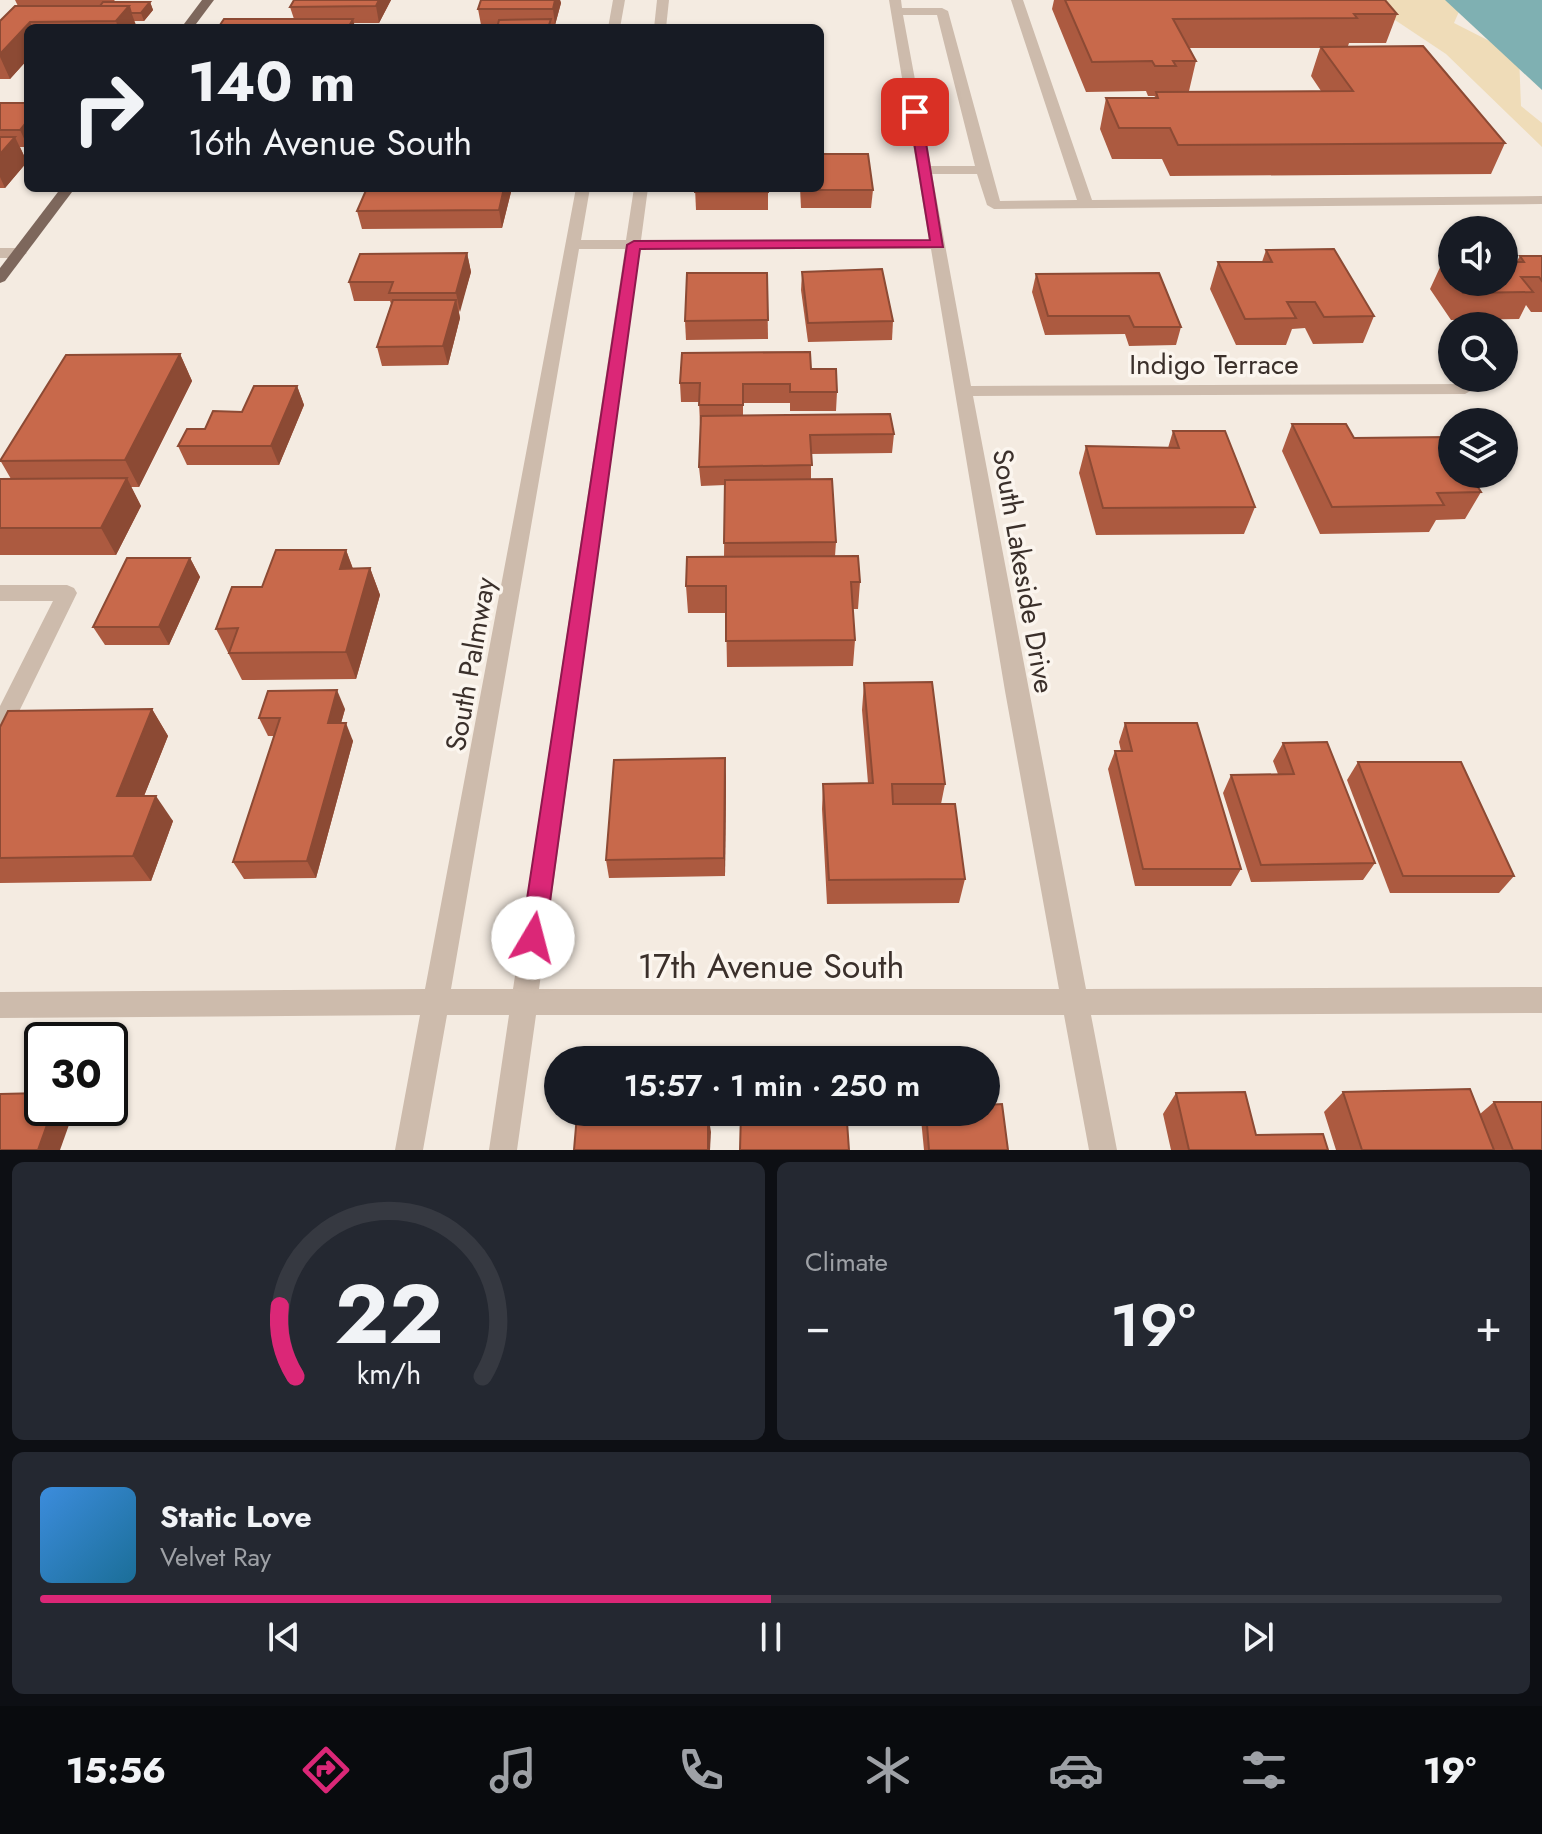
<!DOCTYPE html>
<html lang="en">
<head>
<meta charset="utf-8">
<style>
  body { margin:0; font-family:Jost,sans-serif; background:#242831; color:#f1f3f6; height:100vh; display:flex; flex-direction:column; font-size:30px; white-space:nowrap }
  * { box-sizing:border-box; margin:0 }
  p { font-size:26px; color:#9ea1a6 }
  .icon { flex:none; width:44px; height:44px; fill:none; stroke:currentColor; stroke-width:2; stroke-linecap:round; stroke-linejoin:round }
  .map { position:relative; height:1150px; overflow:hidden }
  .sheet { display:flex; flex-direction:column; gap:12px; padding:12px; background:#0d0f14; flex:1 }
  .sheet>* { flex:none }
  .guide { position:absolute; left:24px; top:24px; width:800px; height:168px; border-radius:12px; box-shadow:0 2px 6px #0004; background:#171b24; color:#f1f3f6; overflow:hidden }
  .fabs { position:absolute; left:1438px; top:216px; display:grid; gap:16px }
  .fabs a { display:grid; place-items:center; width:80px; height:80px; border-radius:50%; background:#171b24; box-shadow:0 2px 6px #0004; font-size:40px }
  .speed { position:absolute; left:24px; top:1022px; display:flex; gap:16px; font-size:40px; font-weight:700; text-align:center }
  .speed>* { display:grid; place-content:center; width:104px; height:104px; border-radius:50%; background:#171b24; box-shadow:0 2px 6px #0004; line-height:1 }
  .speed .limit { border:4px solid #111; border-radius:12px; background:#fff; color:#111 }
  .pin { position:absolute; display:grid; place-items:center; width:68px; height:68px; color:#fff; margin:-34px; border-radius:16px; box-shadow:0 4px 12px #0006 }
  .me { position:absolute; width:88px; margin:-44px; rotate:8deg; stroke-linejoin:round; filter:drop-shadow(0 0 6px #0008) }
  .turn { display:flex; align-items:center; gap:28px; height:168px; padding:0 32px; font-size:36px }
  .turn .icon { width:104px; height:104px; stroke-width:2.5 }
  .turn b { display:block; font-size:56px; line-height:68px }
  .big { font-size:60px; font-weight:600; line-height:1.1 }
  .sheet .tile { flex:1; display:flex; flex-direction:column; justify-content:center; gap:12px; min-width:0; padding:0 28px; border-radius:12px; background:#242831 }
  .sheet .dial { align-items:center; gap:0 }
  .dial svg { height:208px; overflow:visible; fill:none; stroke:#363941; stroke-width:7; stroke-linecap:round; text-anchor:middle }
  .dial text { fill:#f1f3f6; stroke:none }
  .song { display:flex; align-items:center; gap:24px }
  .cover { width:96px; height:96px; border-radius:12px; background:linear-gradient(135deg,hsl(210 70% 55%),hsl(200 70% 35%)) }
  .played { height:8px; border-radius:4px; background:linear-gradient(90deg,#db2777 50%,#363941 50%) }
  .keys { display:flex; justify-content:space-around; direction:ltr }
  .heat { display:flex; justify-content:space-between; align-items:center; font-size:44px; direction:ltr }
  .sheet .tiles { flex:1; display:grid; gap:12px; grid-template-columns:1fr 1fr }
  .tile:last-child { grid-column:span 2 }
  .trip { position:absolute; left:544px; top:1046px; width:456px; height:80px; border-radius:40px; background:#171b24; box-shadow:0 2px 6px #0004; font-weight:600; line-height:80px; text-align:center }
  .tab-bar { display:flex; height:128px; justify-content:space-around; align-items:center; background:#090b0e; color:#9ea1a6 }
  .tab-bar .icon { width:56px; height:56px }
  .tab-bar .selected { color:#db2777 }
  .tab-bar b { font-size:36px; color:#f1f3f6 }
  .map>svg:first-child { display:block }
  .sand { fill:#efdcb8 }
  .water { fill:#7fb0b2 }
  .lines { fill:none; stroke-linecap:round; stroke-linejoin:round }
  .minor { fill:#cdbbac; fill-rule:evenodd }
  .major { fill:#7d675c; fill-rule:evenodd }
  .wall { fill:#ac5a40; fill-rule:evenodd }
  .shaded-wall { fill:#8c4a34 }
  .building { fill:#c8694b; stroke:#8c4a34; stroke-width:2 }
  .route { fill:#db2777; stroke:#8e194d; stroke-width:2 }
  .labels { text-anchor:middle; stroke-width:7; stroke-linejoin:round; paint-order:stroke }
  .street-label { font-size:28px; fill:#3b302b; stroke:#fbf5ee }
  .near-street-label { font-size:34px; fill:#3b302b; stroke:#fbf5ee }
</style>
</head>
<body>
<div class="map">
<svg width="1542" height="1150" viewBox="0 0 1542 1150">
  <rect width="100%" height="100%" fill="#f4ebe1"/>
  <path class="sand" d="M1365,0H1464L1454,23L1519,56L1521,106L1542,123V147L1446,54Z"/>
  <path class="water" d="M1445,0H1542V90Z"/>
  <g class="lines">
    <g class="minor">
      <path d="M613,0H625L620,28H608Z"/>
      <path d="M657,0H669L666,28H654Z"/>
      <path d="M889,0H901L902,8H942L948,11L1000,201L1077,200L1011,0H1023L1092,200L1542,196V204L994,209L987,205L977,174H932L971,386L1465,384L1474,389L1465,394L973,396L1086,989L1542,987V1013L1091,1015L1117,1150H1089L1064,1015H536L517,1150H489L509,1015H447L423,1150H395L420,1015L0,1018V992L425,989L576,188H590L581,240H626L634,188H648L641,240H929ZM903,15H937L975,166H931ZM579,249H625L513,989H451ZM640,249H931L1005,691L1059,989H539Z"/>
      <path d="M0,248H19L27,253L19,258H0Z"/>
      <path d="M0,585H67L74,588L77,593L8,734L0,737V706L53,601H0Z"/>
    </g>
    <g class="major">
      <path d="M202,0H214L193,28H181Z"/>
      <path d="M61,188H75L5,281L0,283V268Z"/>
    </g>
  </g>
  <g class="wall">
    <path d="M15,0H115L113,2H150L153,10L144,21H134L137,28H28V59L10,79H0V21L18,6Z"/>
    <path d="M294,0H391L379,23H354L355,28H218L294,19L290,7Z"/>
    <path d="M481,0H560L561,3L555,25H551L552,28L481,25L478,9Z"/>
    <path d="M1054,0H1385L1397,14L1386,43H1349L1348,46L1505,143L1491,174L1170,176L1162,159H1112L1100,129L1106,98H1154L1155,96H1148L1146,91L1086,92L1052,9ZM1189,48H1320L1311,76L1321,91L1169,92L1170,91H1189L1196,61Z"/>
    <path d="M0,103H28V147H20L27,162L5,188H0Z"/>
    <path d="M367,188H513H510L511,192L502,228L362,229L357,211Z"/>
    <path d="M695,188H768V210H696Z"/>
    <path d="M800,188L873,190L871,208H801Z"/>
    <path d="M1266,250L1374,316L1363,343L1313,344L1305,328L1292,329L1286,345H1236L1210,289L1218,262H1262Z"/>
    <path d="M467,253L471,272L459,312L460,318L448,365L382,366L377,347L391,304L390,301H354L349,282Z"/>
    <path d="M1520,256H1542V312H1531L1526,305L1519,319L1451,320L1430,289L1442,263H1452V282H1504Z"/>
    <path d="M802,272L893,321L892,340L808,342L801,290Z"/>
    <path d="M767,273L768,339L686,340L685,321Z"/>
    <path d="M1036,274L1181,327L1176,345L1129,346L1125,334L1045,335L1032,292Z"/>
    <path d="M180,354L192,381L139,487H131L141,506L116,555H0V479H11L0,460Z"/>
    <path d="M811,369L837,392L836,411H790V403H743V415L894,434L892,453L811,454V479L836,542L835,556L860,582L858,609H853L855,640L853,666L727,667L726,613H688L686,586L724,557L725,485L701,486L699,467L701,424H700L699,402H681L680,383Z"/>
    <path d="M297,386L304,405L279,465H187L178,446L242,412Z"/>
    <path d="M1292,424L1354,438L1481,492L1465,519L1436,520L1429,532L1320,534L1282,451Z"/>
    <path d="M1173,431L1255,507L1244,534L1096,535L1079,473L1086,446L1168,448Z"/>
    <path d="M346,550L353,569L370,568L380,595L356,679L242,680L216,629L262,587Z"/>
    <path d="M190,558L200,577L169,645H105L93,627Z"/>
    <path d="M864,683L945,784L941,804L965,879L959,903L827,904L822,809L823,784L868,783L862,710Z"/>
    <path d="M152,709L168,736L144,796L173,821L151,881L0,883V727Z"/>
    <path d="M345,709L341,723L353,741L316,878L244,879L233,862L274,736H268L259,718Z"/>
    <path d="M1125,723L1241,869L1231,886H1135L1108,769L1115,751H1121L1119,742Z"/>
    <path d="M1283,743L1375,863L1363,880L1251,882L1223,793L1231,775L1278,774L1273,761Z"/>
    <path d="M1358,762L1514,876L1499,893H1390L1347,780Z"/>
    <path d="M726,776L725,876L609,878L606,860Z"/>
    <path d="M1343,1092L1480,1114L1494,1102L1542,1150H1336L1324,1112Z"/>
    <path d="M1176,1093L1256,1135L1328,1150H1171L1163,1114Z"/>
    <path d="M923,1112H986L1008,1150H924L921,1119Z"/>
  </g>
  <g class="shaded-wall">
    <path d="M379,0H391L379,23L376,6Z"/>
    <path d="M555,0H560L561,3L555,25L553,9Z"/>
    <path d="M150,2L153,10L144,21L141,13Z"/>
    <path d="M129,6L137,28H118L116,21Z"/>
    <path d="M353,19L355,28H348Z"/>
    <path d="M30,22L33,28H28V59L10,79L0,57V54Z"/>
    <path d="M28,120V147L20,130Z"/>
    <path d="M15,137L27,162L5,188L0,177V154Z"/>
    <path d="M504,188H510L511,192L502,228L499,210Z"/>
    <path d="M467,253L471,272L460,312L456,293Z"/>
    <path d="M456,300L460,318L448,365L443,346Z"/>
    <path d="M180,354L192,381L139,487L125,460Z"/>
    <path d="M297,386L304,405L279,465L271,446Z"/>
    <path d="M127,478L141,506L116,555L101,528Z"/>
    <path d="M346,550L356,577L340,569Z"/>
    <path d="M190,558L200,577L169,645L159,627Z"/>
    <path d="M370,568L380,595L356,679L346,652Z"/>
    <path d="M337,690L345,709L336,741L328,723Z"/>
    <path d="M152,709L168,736L134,821L117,796Z"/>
    <path d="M346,723L353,741L316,878L307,861Z"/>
    <path d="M725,758L726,776L725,876L724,858Z"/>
    <path d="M156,796L173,821L151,881L133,856Z"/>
    <path d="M53,1108H75L60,1150H38Z"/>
    <path d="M708,1113L711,1132L710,1150H708Z"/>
  </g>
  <g class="building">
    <path d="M294,0H379L376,6L290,7Z"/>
    <path d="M481,0H555L553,9H478Z"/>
    <path d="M1065,0H1385L1397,14H1354L1357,18L1173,19L1196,61H1173L1176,66H1155L1152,61L1092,62Z"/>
    <path d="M103,2H150L141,13H131L129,6H100Z"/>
    <path d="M15,6H129L116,21L30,22L0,54V21Z"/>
    <path d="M224,19H353L348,28H218Z"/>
    <path d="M551,19L548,28H497L499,20Z"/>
    <path d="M1423,46L1505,143L1178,145L1170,128H1119L1106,98H1158L1156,92L1353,91L1321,47Z"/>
    <path d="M0,103H28V120L20,130H0Z"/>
    <path d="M0,137H15L0,154Z"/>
    <path d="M820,154H868L873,190H801V188H820Z"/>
    <path d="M367,188H504L499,210L357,211Z"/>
    <rect x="695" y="188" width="73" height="4"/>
    <path d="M1334,249L1374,316L1324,317L1315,302H1287L1296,318L1245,319L1218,262H1272L1266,250Z"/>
    <path d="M467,253L456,293H389L393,282H349L360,254Z"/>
    <path d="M1520,256H1542V281L1539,277H1521L1533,292L1463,293L1456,282H1504V262H1524Z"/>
    <path d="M1442,263H1452V277Z"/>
    <path d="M882,269L893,321L808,323L802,272Z"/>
    <path d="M687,273H767L768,320L685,321Z"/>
    <path d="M1159,273L1181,327H1134L1129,316H1048L1036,274Z"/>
    <path d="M393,300H456L443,346L377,347Z"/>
    <path d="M810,352L811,369H836L837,392H790V384H743V405H699L700,383H680L682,353Z"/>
    <path d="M180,354L125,460L0,461L66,355Z"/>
    <path d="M254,386H297L271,446H178L187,429H205L213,411L242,412Z"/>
    <path d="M890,414L894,434L810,435L812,465L699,467L701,416Z"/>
    <path d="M1292,424H1346L1354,438L1448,437L1452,444V474H1470L1481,492L1437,493L1444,505L1332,507Z"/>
    <path d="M1173,431H1225L1255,507L1103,508L1086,446L1179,448Z"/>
    <path d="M127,478L101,528H0V479Z"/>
    <path d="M832,479L836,542L724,543L725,480Z"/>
    <path d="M276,550H346L340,569L370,568L346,652L229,653L238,628L216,629L232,587H262Z"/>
    <path d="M858,556L860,582H851L855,640L726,641V586H686L687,557Z"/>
    <path d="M127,558H190L159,627H93Z"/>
    <path d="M932,682L945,784H892L893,804H955L965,879L829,880L823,784L873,783L864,683Z"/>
    <path d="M337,690L328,723H346L307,861L233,862L280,718H259L268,691Z"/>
    <path d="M152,709L117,796H156L133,856L0,858V727L8,711Z"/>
    <path d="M1125,723H1197L1241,869H1143L1115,751H1132Z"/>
    <path d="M1327,742L1375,863L1261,865L1231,775L1294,774L1283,743Z"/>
    <path d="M725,758L724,858L606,860L614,760Z"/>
    <path d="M1358,762H1461L1514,876H1403Z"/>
    <path d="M1470,1089L1494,1150H1362L1343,1092Z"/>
    <path d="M1245,1092L1256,1135L1323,1134L1328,1150H1189L1176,1093Z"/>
    <path d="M42,1093V1108H53L38,1150H0V1094Z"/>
    <path d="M1494,1102H1542V1150H1513Z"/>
    <path d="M1002,1104L1008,1150H929L926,1112H986V1105Z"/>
    <path d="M741,1112H803V1122H847L849,1150H740Z"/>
    <path d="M708,1113V1150H574L577,1115Z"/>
  </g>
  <path class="route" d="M915,109L921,112L943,247L640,249L545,938L541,946L533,949L525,946L521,938L627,245L634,241L930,240L909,112Z"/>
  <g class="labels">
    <g class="street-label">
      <text x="1214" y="374">Indigo Terrace</text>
      <text transform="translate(1024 571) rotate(80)" y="10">South Lakeside Drive</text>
      <text transform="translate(470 664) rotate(-80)" y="10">South Palmway</text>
    </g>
    <g class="near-street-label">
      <text x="771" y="978">17th Avenue South</text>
    </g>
  </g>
</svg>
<div class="fabs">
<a><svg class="icon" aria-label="sound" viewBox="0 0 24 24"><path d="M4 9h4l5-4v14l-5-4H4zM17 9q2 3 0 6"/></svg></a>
<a><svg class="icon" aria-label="search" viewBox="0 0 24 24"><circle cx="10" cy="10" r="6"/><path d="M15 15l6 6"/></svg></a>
<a><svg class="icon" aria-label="layers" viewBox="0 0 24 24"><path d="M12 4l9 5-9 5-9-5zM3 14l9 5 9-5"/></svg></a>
</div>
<div class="speed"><div class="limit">30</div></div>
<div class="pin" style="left:915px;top:112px;background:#d93025"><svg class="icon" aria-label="arrive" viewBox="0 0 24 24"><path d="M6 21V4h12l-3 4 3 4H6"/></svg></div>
<svg class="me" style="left:533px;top:938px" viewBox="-20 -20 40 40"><circle r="19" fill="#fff"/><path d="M0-13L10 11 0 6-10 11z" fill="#db2777"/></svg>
<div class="trip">15:57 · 1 min · 250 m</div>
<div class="guide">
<div class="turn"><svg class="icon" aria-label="right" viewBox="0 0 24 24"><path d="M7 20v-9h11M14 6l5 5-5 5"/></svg><div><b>140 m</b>16th Avenue South</div></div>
</div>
</div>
<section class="sheet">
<div class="tiles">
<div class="tile dial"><svg viewBox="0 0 100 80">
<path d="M14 69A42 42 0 1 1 86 69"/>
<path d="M14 69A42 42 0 0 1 8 42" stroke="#db2777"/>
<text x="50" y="56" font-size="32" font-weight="700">22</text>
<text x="50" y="72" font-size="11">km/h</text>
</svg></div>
<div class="tile"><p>Climate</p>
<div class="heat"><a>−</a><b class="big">19°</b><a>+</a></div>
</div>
<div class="tile">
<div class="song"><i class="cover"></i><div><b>Static Love</b><p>Velvet Ray</p></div></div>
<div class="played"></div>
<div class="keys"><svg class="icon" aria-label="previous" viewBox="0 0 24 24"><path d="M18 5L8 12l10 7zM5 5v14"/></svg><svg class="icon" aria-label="pause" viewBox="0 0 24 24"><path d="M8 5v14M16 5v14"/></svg><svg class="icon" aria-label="next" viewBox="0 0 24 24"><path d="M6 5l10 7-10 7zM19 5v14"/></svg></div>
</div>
</div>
</section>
<nav class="tab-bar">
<b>15:56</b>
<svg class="icon selected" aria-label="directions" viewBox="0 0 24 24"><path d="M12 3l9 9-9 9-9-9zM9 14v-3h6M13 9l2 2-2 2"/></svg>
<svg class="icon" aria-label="music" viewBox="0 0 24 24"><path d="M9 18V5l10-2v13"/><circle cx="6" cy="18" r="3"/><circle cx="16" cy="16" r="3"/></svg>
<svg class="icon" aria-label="phone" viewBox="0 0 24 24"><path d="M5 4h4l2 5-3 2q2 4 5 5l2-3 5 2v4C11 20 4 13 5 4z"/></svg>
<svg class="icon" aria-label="climate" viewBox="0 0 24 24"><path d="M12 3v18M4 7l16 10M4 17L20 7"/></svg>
<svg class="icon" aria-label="car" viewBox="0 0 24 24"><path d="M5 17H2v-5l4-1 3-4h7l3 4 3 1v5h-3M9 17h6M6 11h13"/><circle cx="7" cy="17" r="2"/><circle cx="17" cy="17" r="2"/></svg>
<svg class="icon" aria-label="filters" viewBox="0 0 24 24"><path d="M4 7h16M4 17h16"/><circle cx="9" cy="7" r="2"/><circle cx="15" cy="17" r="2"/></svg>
<b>19°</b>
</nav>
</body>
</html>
